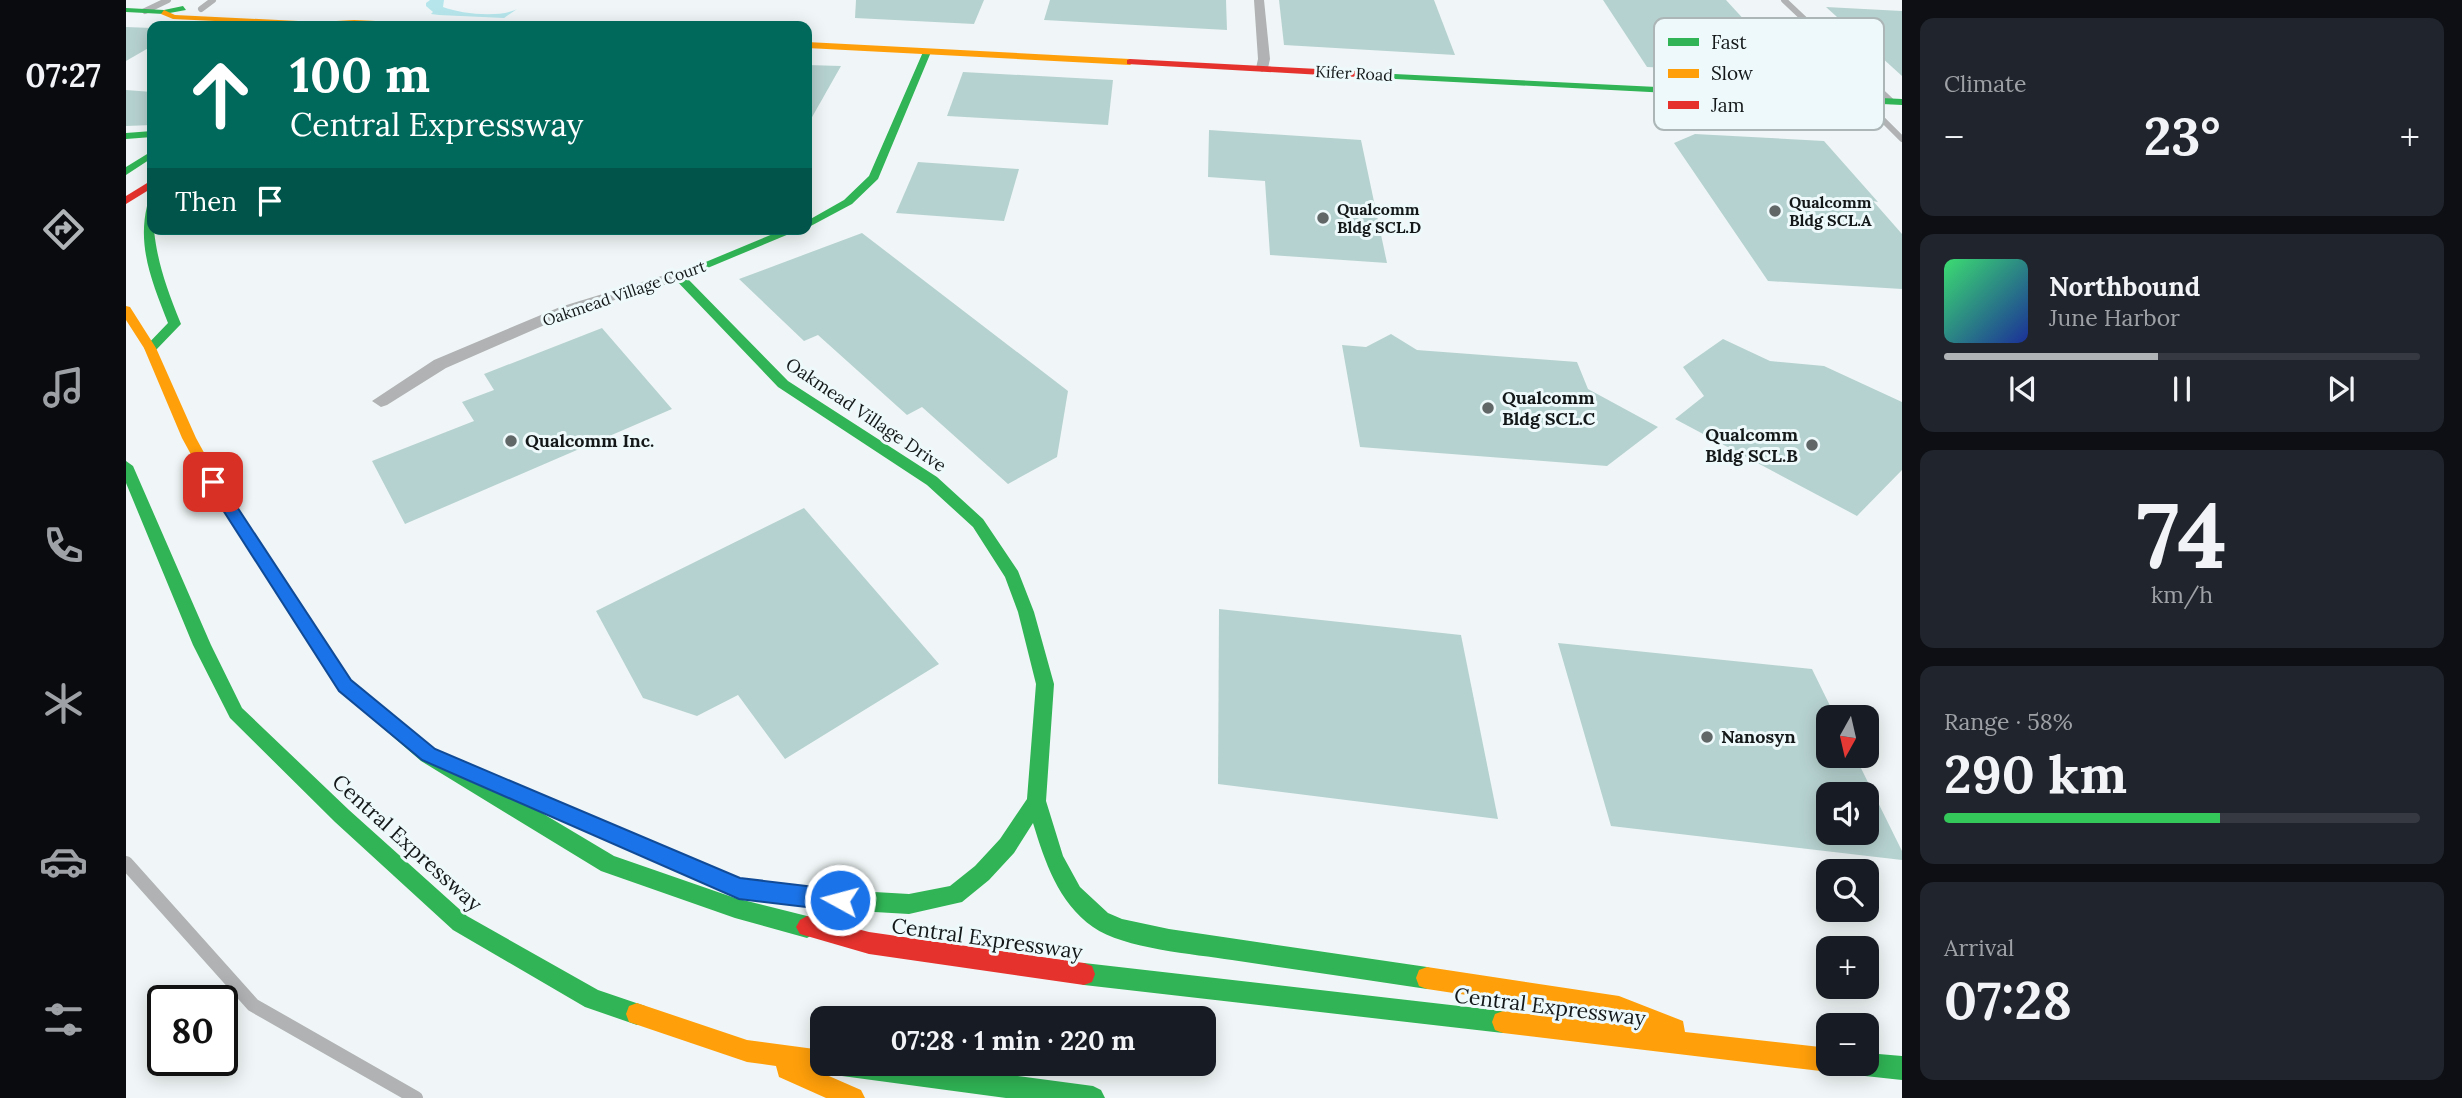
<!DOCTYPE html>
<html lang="en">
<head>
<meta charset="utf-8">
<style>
  body { margin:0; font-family:Lora,serif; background:#20242c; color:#f1f3f6; height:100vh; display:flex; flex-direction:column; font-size:26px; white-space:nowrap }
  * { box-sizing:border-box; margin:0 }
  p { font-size:23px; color:#9ea1a6 }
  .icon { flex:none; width:38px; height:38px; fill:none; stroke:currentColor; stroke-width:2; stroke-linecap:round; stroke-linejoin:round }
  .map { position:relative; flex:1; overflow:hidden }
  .details { display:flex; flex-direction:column; gap:18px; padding:18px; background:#0d0f14; width:560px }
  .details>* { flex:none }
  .hud { position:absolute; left:21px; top:21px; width:665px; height:214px; border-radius:14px; box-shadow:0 4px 18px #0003; background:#00695c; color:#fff; overflow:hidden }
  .needle { width:46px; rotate:188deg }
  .controls { position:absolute; left:1690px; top:705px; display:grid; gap:14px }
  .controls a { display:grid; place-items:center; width:63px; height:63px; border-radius:14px; background:#171b24; box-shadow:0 4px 18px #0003; font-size:35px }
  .speed { position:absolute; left:21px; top:985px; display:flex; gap:14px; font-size:35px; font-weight:700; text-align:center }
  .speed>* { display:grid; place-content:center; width:91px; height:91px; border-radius:50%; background:#171b24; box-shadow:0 4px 18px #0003; line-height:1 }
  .speed .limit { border:4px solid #111; border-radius:10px; background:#fff; color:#111 }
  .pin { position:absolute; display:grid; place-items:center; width:60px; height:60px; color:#fff; margin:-30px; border-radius:14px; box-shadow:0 4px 10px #0006 }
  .me { position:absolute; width:77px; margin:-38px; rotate:277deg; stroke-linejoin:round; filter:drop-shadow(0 0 5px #0008) }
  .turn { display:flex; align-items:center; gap:24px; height:147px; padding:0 28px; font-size:32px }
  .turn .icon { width:91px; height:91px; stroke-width:2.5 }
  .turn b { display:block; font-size:49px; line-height:60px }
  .then { display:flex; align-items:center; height:66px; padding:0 28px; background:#0003; gap:14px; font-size:26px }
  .big { font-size:52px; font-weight:800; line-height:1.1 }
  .details .tile { flex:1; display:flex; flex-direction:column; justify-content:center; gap:10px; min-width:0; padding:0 24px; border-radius:14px; background:#20242c }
  .details .dial { align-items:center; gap:0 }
  .dial b { font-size:91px; line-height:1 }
  .song { display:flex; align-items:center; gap:21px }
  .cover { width:84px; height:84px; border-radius:10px; background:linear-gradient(135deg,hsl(140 70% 55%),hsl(230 70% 35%)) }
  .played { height:7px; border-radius:4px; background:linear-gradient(90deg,#b0b4b6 45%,#363941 45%) }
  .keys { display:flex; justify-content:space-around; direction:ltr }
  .heat { display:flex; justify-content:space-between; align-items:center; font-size:38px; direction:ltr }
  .charge { height:10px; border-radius:5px; background:linear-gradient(90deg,#34c759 58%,#363941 0) }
  .trip { position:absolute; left:684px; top:1006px; width:406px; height:70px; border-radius:14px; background:#171b24; box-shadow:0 4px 18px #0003; font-weight:800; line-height:70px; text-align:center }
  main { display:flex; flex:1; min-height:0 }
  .dock { display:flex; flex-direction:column; width:126px; justify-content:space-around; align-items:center; background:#090b0e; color:#9ea1a6 }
  .dock .icon { width:49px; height:49px }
  .dock .current { color:#b0b4b6 }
  .dock b { font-size:32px; color:#f1f3f6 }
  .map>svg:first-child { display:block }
  .green { fill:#b6e6ec }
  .building { fill:#b6d2d0; fill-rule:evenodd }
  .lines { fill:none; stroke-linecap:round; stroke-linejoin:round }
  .lane-far1 { stroke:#b0b2b3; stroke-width:6 }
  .lane { stroke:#b0b2b3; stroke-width:14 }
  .street { fill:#b0b2b3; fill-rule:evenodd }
  .fast { fill:#30b455; fill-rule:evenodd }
  .slow { fill:#ff9f0a; fill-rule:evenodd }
  .jam { fill:#e5322d; fill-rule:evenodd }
  .route { fill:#1a73e8; stroke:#114b97; stroke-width:2 }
  .poi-dot { fill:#616667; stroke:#edf9fa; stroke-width:2.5 }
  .labels { text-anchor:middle; stroke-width:6; stroke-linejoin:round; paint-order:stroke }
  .far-street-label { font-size:16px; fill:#141819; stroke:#edf9fa }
  .far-poi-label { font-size:16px; font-weight:bold; fill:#141819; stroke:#edf9fa; text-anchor:start }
  .poi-label { font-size:18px; font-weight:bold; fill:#141819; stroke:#edf9fa; text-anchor:start }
  .street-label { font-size:18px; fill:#141819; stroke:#edf9fa }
  .near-street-label { font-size:21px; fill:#141819; stroke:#edf9fa }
  .key { fill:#edf9fa; stroke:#acb6b6; stroke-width:2 }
  .key-label { font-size:19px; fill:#141819 }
</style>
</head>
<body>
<main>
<nav class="dock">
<b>07:27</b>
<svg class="icon current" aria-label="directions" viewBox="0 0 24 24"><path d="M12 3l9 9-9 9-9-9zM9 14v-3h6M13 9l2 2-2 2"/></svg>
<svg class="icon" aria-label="music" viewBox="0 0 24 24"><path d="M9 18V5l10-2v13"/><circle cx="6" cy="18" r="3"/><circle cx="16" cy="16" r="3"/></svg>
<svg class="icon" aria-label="phone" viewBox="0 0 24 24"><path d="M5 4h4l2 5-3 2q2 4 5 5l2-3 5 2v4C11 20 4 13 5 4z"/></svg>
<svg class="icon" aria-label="climate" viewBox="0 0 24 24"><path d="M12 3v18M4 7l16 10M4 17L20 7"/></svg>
<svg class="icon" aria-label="car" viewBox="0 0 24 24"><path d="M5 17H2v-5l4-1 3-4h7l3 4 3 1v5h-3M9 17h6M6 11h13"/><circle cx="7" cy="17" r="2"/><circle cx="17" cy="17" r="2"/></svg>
<svg class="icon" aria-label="filters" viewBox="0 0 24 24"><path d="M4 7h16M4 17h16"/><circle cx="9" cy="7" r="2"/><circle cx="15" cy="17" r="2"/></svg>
</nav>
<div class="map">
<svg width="1776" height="1098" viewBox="0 0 1776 1098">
  <rect width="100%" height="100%" fill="#f0f6f7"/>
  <path class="green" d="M304,0H318L317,7C335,14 374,18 391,9L378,18L313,15L305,14L307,12L300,6V3Z"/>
  <g class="building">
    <path d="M730,0H858L848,24L729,18Z"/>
    <path d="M924,0H1100L1101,30L918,20Z"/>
    <path d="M1153,0H1308L1329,55L1158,45Z"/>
    <path d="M1477,0H1600L1668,74L1521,67Z"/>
    <path d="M1700,7L1776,11V76Z"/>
    <path d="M0,27L26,28V46L0,61Z"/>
    <path d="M681,65L715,66L681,126Z"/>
    <path d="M837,72L987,80L982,125L821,116Z"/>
    <path d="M0,90L26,92V125L0,126Z"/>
    <path d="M1083,130L1235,140L1261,263L1144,255L1139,181L1082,177Z"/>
    <path d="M1569,134L1698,141L1752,202L1747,201L1776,234V289L1642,281L1548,143Z"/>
    <path d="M792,162L893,169L878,221L770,213Z"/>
    <path d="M736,233L942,391L931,457L882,484L796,407L781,415L692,335L678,341L613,279Z"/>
    <path d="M476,328L546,409L279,524L246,461L348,421L336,402L368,390L358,374Z"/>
    <path d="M1265,334L1291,350L1451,362L1462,389L1532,427L1481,466L1234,447L1216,345L1240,347Z"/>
    <path d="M1597,339L1644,361L1698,366L1776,402V470L1731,516L1549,419L1578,396L1557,367Z"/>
    <path d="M678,508L813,664L659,759L612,695L571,716L517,698L470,611Z"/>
    <path d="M1093,609L1335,635L1372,819L1092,784Z"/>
    <path d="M1432,643L1686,669L1710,718H1703V756H1729L1776,851V860L1485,826ZM1703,794H1741V833H1703Z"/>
  </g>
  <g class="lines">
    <g class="lane-far1">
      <path d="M1658,0L1765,101"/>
      <path d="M75,9L87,0"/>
      <path d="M19,11L42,0"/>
      <path d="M1737,100L1776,139"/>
    </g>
    <path class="lane" d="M0,863L127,1005L290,1098"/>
    <g class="street">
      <path d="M1128,0H1138L1144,59L1142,68L1136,72L1130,68L1132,59Z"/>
      <path d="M552,271L558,273L560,276L558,279L446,313L320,368L261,405L255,407L246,401L308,360L434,307Z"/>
    </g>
    <g class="fast">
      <path d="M57,6L60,10L38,14L0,12V8L38,10Z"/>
      <path d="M801,49L805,52L752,179L726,204L681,228V221L718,200L743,176L797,52Z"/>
      <path d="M1228,72L1776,99V105L1231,77L1228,76Z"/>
      <path d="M26,131V137L0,139V133Z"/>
      <path d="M26,151V158L0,175V167Z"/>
      <path d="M26,203C28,252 36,277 55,324L29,351L24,352L18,348L42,323C27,284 11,248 21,206Z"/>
      <path d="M659,229H675L560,277L662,381L811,477L857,519L892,571L908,612L928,684L920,801L937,856L954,887L982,913L996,919L1043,929L1301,967L1309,970L1312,978L1309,986L1301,989C1236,979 1171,970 1106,960C1068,954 998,949 967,927C932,902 919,862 907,823L888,853L863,880L836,902L783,914L714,910L613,898L424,816L421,810L424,804L431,801L613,878L714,890L783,894L824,886L849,866L874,839L901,799L910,684L892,612L879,577L847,527L801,485L652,387L546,276Z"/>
      <path d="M0,461L7,466L85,645L116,708L223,810L341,916L472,990L519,1006L522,1014L519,1022L511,1025L459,1007L327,930L209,822L104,718L67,645L0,483Z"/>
      <path d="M194,640L200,642L225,680L309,749L488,856L609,898L681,916L688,920L692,927L688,934L681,938L609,918L475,871L295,761L213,690L185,647L188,642Z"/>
      <path d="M958,963L1377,1011L1385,1014L1388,1022L1385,1030L1377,1033L958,985L950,982L947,974L950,966Z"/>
      <path d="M1741,1053L1776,1056V1080L1739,1076L1731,1072L1727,1064H1741Z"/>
      <path d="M704,1064H802L967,1086L975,1090L979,1098H880L716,1076L708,1072Z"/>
    </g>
    <g class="slow">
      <path d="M38,10L49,15L192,22L228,20L315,24L319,26H188L47,19L35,14Z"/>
      <path d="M681,42L1004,59L1008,62L1004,65L681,48Z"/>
      <path d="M0,306L4,307L30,348L70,438L93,480L200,642L203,647L200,652L194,654L188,652L80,482L56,438L18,348L0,320Z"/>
      <path d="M1301,967L1493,996L1557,1021L1559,1032L1703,1048V1064H1713L1711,1068L1703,1072L1377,1033L1369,1030L1366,1022L1369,1014L1377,1011L1514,1027L1493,1018L1301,989L1293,986L1290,978L1293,970Z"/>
      <path d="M511,1003L621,1040L696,1050V1064H706L704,1069L696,1073L735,1090L739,1098H700L653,1077L650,1066L621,1062L503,1022L500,1014L503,1006Z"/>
    </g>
    <g class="jam">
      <path d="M260,22L264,24L263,26H252Z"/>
      <path d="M1004,59L1231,71L1235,74L1231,77L1001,64V60Z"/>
      <path d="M26,180V188L0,204V196Z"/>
      <path d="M681,916L743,932L958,963L966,966L969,974L966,982L958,985L743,954L674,934L670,927L674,920Z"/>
    </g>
  </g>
  <path class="route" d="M87,477L92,478L225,680L309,749L614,878L714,890L721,893L724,900L721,907L714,911L613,899L296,760L213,691L79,482Z"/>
  <g class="poi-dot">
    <circle cx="1649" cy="211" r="7"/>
    <circle cx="1197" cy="218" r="7"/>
    <circle cx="1362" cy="408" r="7"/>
    <circle cx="385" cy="441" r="7"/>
    <circle cx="1686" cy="445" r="7"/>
    <circle cx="1581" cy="737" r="7"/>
  </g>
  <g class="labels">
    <g class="far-street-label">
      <text transform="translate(1228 73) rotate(3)" y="6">Kifer Road</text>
      <text transform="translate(498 293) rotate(-19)" y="6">Oakmead Village Court</text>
    </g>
    <g class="far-poi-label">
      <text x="1663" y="208">Qualcomm<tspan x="1663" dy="18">Bldg SCL.A</tspan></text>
      <text x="1211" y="215">Qualcomm<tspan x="1211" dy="18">Bldg SCL.D</tspan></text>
    </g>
    <g class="poi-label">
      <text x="1376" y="404">Qualcomm<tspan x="1376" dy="21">Bldg SCL.C</tspan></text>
      <text x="1672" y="441" text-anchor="end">Qualcomm<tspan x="1672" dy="21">Bldg SCL.B</tspan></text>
      <text x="399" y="447">Qualcomm Inc.</text>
      <text x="1595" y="743">Nanosyn</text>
    </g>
    <g class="street-label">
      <text transform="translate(740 415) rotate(34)" y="6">Oakmead Village Drive</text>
    </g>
    <g class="near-street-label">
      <text transform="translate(281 843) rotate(42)" y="7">Central Expressway</text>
      <text transform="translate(861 939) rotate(8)" y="7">Central Expressway</text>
      <text transform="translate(1424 1007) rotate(7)" y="7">Central Expressway</text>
    </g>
  </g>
  <rect x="1528" y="18" width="230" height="112" rx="10" class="key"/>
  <rect x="1542" y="38" width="31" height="8" fill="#30b455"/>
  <rect x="1542" y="69" width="31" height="9" fill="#ff9f0a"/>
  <rect x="1542" y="101" width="31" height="8" fill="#e5322d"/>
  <g class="key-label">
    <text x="1585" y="49">Fast</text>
    <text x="1585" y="80">Slow</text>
    <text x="1585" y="112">Jam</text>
  </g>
</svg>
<div class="controls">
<a><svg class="needle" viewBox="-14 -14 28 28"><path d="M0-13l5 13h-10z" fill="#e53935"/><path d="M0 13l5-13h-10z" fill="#9ea1a6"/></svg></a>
<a><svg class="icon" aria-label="sound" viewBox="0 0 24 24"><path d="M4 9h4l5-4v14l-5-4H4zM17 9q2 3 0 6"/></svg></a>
<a><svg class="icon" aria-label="search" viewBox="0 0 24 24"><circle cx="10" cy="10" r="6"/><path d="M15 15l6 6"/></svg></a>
<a>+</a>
<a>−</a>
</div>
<div class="speed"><div class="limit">80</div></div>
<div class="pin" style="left:87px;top:482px;background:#d93025"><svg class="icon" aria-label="arrive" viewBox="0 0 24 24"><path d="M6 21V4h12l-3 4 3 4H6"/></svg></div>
<svg class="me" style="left:714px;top:900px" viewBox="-20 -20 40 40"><circle r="17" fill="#1a73e8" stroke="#fff" stroke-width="3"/><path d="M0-11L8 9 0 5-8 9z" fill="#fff"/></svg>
<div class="trip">07:28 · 1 min · 220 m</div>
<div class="hud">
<div class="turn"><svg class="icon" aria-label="ahead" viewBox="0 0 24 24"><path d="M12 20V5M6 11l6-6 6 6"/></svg><div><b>100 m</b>Central Expressway</div></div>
<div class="then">Then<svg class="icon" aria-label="arrive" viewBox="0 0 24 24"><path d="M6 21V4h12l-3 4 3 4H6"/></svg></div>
</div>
</div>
<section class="details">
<div class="tile"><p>Climate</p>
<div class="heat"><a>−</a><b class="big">23°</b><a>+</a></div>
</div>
<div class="tile">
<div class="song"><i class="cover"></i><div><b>Northbound</b><p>June Harbor</p></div></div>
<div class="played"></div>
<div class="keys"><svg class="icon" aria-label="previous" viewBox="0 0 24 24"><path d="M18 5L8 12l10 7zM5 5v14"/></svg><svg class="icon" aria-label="pause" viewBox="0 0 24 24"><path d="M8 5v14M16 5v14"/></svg><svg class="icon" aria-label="next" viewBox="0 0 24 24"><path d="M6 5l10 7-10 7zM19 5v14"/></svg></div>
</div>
<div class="tile dial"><b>74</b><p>km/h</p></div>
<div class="tile"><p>Range · 58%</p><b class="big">290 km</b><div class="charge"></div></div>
<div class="tile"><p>Arrival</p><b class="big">07:28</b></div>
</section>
</main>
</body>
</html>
